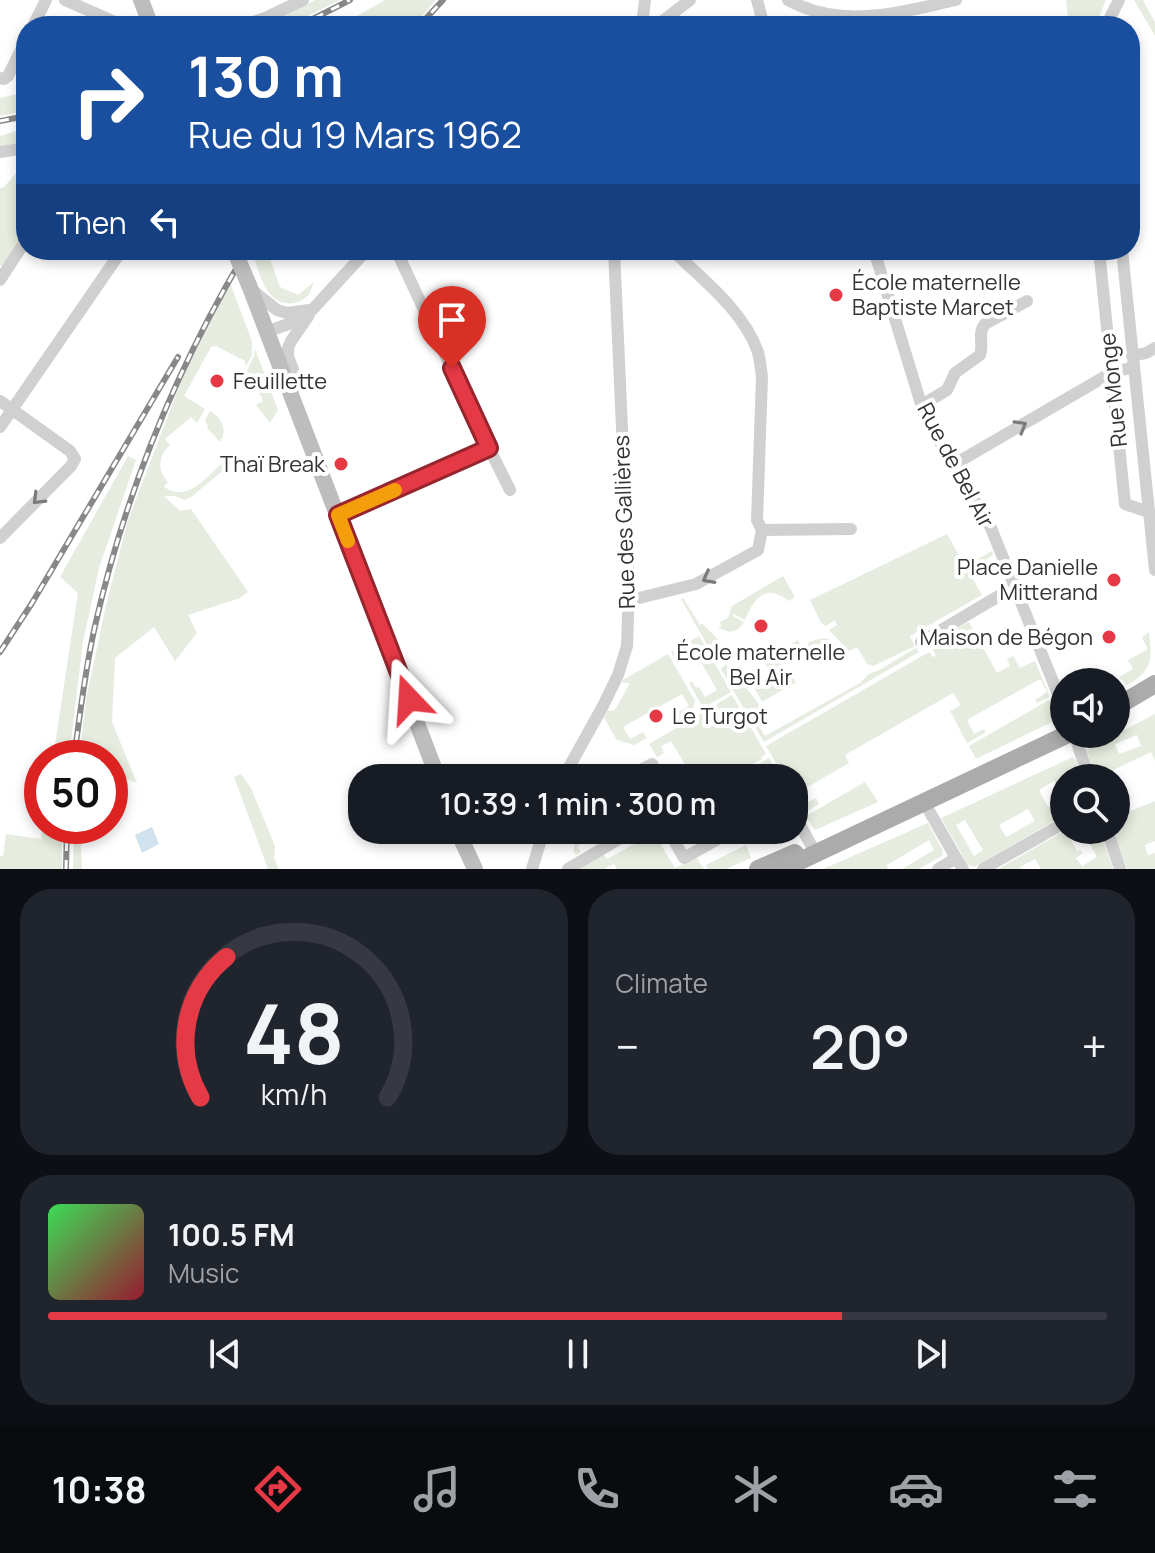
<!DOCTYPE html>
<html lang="en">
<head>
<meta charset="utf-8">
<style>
  body { margin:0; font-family:Manrope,sans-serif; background:#20242c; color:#f1f3f6; height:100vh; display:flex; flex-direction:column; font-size:30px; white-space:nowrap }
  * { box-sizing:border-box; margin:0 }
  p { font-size:26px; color:#9ea1a6 }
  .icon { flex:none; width:44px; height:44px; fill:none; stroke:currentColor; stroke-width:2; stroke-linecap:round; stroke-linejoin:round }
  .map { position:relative; height:869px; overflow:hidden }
  .side { display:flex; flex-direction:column; gap:20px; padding:20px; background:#0d0f14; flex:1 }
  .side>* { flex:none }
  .hud { position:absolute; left:16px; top:16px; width:1124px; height:244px; border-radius:32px; box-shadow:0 4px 12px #0003; background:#1a4fa0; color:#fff; overflow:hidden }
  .tools { position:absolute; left:1050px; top:668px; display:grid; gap:16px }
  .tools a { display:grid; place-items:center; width:80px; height:80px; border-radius:50%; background:#171b24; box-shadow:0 4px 12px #0003; font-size:40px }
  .speed { position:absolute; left:24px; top:740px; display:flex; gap:16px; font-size:40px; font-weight:700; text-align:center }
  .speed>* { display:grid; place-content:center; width:104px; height:104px; border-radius:50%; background:#171b24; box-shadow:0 4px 12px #0003; line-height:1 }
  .speed .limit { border:12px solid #d22; background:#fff; color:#111 }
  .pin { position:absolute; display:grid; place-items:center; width:68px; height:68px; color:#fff; margin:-82px -34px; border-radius:50% 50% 50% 0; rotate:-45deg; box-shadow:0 0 8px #0007 }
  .pin .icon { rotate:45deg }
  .me { position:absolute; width:88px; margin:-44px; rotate:340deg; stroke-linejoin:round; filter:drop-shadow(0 0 6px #0008) }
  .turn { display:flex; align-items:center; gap:28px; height:168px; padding:0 40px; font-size:36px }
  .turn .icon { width:104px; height:104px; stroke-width:2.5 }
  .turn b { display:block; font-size:56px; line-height:68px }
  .then { display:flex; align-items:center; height:76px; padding:0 40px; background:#0003; gap:16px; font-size:30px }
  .big { font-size:60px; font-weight:600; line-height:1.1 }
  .side .card { flex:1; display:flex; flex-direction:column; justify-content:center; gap:12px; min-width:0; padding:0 28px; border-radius:32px; background:#20242c }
  .side .dial { align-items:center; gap:0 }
  .dial svg { height:208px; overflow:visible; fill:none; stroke:#363941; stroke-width:7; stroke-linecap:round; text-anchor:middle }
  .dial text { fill:#f1f3f6; stroke:none }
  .song { display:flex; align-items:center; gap:24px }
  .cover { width:96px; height:96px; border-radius:12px; background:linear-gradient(135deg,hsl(130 70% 55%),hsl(350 70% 35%)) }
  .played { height:8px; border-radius:4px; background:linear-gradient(90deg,#e63946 75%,#363941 75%) }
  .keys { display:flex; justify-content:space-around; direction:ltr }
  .heat { display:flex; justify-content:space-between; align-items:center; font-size:44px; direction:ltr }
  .side .tiles { flex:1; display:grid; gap:20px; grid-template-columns:1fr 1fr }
  .card:last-child { grid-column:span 2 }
  .trip { position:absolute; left:348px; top:764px; width:460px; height:80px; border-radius:32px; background:#171b24; box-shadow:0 4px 12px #0003; font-weight:600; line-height:80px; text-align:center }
  .tab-bar { display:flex; height:128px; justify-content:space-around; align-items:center; background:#090b0e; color:#9ea1a6 }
  .tab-bar .icon { width:56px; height:56px }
  .tab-bar .selected { color:#e63946 }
  .tab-bar b { font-size:36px; color:#f1f3f6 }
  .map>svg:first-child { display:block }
  .green { fill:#e6ecdf; fill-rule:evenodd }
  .water { fill:#cfe2ee }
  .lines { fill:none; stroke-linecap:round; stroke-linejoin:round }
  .street { stroke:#d0d0d0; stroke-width:12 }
  .secondary { stroke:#bdbdbd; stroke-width:16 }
  .primary { stroke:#ababab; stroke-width:18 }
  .rail-casing { stroke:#888; stroke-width:6 }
  .rail { stroke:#fff; stroke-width:3; stroke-dasharray:9; stroke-linecap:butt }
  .secondary-bridge { stroke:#bdbdbd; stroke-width:16 }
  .oneway { stroke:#7a7a7a }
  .route-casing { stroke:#96252e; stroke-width:20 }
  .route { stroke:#e63946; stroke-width:14 }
  .slow { stroke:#f59e0b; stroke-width:14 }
  .poi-dot { fill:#e63946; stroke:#fff; stroke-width:3 }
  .labels { text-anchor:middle; stroke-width:8; stroke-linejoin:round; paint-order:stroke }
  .poi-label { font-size:22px; fill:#333; stroke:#fff; text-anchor:start }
  .street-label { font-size:22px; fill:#333; stroke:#fff }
</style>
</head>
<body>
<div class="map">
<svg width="1155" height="869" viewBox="0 0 1155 869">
  <rect width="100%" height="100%" fill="#fff"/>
  <g class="green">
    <path d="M315,0H340L287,26H260Z"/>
    <path d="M385,0H436L413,26H339Z"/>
    <path d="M1066,0H1106L1095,26H1069Z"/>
    <path d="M1134,0H1143L1155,22V36Z"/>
    <path d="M26,92V111L0,116V98Z"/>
    <path d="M26,128V142L0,146V136Z"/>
    <path d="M26,162V235L5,268L0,265V188H3Z"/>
    <path d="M263,250H267L280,287L298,295L314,282C312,286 311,291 309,294C300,306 283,306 273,297C264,290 259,272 255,261Z"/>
    <path d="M230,283L252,341V355L246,366L245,361L216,346L211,347L184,396L205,409L197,423L191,417L165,439L170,445C158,456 157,471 168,482L164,487C187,503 206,478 222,463L226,468L191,497L185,500L175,496H164L180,511L191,509L248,592L240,598L188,615L197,633L175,661L154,627L115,658L112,722L137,783L110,773V758H79L86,699L106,605L128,520L182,379Z"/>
    <path d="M255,349L278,410L270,423L256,405L263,401L252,377L245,380L244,377L254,356Z"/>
    <path d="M210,411C222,418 228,430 220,442L207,428L208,426L205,420Z"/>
    <path d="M128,456L136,460L99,568L83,642L69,758H53L78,593L60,577Z"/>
    <path d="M947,534L965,566L992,551L993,555L968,571L982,595L910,636L915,646L873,666L867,664L857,647L849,651L829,630L837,625L835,620L826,626L821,623L810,600Z"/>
    <path d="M783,576L795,597L789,601C765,583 754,598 745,620L733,614V616L744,622C737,633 730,634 718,627L721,626L720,622L728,618L732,606Z"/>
    <path d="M683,598L700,625L703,624L726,648L725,659L717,662L681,599Z"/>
    <path d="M969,622L997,673L1010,666L1007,659L1013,656L1020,668L1035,661L1048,692L1049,697L1037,703L1035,700L1047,692L1040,679L967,720L974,734L984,729L986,732L967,743L950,711L961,705L953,693L845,755L849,763L799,792L805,804L816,798L819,804L805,812L794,794V778H785L766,746L929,652L933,657L936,656L929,642Z"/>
    <path d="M1149,632C1152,659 1153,671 1127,685L1119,677L1133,669L1128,660L1148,649L1142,638Z"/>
    <path d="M699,636L731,692L703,708L689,683L692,681L696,688L699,687L705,697L717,690L690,643L678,650L682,657L676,660L671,652Z"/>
    <path d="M822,638C831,638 839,645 843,653L835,660L826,652H809L807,646L809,642Z"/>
    <path d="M798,640L804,652L770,671L763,660Z"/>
    <path d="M916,648L919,652L764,742L754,725L757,723L765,736L860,683L869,674L879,670Z"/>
    <path d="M668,654L695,701L692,711L676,721L673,715L689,706L682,694L623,727L630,739L643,732L647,738L634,745L617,740L604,718L608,711L615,710L630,683H622L623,680Z"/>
    <path d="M726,664L739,687H746C751,697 761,701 760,713L751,721L721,669Z"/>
    <path d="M787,668L796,682L762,702L754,687Z"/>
    <path d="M732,695L766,754L761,757L762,759L728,778H693L671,741L661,746L664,753L657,757L649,744Z"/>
    <path d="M1049,700L1058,719L976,759L969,746Z"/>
    <path d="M1155,714V761L1151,752L1096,778L1086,750ZM1137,735L1141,746L1119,754L1115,744Z"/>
    <path d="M1073,757L1076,760L1082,778H1064V815L974,867L968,865L941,818ZM1054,781L1061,793L1051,800L1053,804L1048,807L1039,790ZM1028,809L1035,821L1006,837L999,825ZM965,820L983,850L974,856L956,825Z"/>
    <path d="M769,758L780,778H735Z"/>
    <path d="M241,774L251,788L275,846L274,858L279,869H268L234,777Z"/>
    <path d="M865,782L878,802L815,830L806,816Z"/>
    <path d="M110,787C124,788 130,799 124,811L112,818H110Z"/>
    <path d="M1155,801V841L1145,845L1148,855L1155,853V869H1127L1113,830H1116V817Z"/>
    <path d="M928,823L943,851L942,856L919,869H902L934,850L929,840L887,865L888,869H823Z"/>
    <path d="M43,826H62V869H0V856H3L6,834L41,839Z"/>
    <path d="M74,826H80L82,869H73Z"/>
    <path d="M580,830H595L599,836L606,833L608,837L597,843L593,837L577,846L581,852L576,855L573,851Z"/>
    <path d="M646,830H652L675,868L696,857L704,869H617L614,864L604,869H582L580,866L603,854L607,859L649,836Z"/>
    <path d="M1066,830H1100L1113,869H1041L1035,859L1020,867L1021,869H998ZM1083,831L1097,857L1082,866L1076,858L1083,853L1080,850L1077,851L1071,840L1077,835L1076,833Z"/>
    <path d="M746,845L751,858L726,869H708L706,865Z"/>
  </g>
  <path class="water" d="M152,827L159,844L142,853L135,835Z"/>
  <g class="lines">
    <g class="street">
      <path d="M65,0L124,26"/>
      <path d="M757,0L764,26"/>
      <path d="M788,0C843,30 900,12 956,0"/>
      <path d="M33,26L46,0"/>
      <path d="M242,26L265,18L303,0"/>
      <path d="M642,26L645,0"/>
      <path d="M656,26L690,0"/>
      <path d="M1108,26L1110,18L1119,0"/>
      <path d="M0,78L4,79L8,76L26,40"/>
      <path d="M0,152L26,148"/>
      <path d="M874,250L925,417L991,528L1064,709"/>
      <path d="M1099,250L1125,504L1149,512"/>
      <path d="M1122,250L1155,570"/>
      <path d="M0,280L26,240"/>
      <path d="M252,290L277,310L287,313L309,310"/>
      <path d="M266,332L297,321L313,309L367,250"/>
      <path d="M1132,356L1146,353L1155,348"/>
      <path d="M292,397L295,375L288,356V348L291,341L309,315"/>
      <path d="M0,401L70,451L75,459L71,466L0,538"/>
      <path d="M922,405L947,390L955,373L980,355C984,344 977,334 985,324L1027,301"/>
      <path d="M0,427L122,250"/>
      <path d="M489,448L510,490"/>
      <path d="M953,465L1111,373L1134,367"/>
      <path d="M338,515L489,448L396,250"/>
      <path d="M762,530L851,529"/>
      <path d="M627,601L696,584L758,550L762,530L757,520L762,377C761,369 760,360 758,352C743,310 703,280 672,250"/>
      <path d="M921,642L1014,587"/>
      <path d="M1074,734L1089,778"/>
      <path d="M563,778L603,706L618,675L627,646L629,584L614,250"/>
      <path d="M626,778L652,764L661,778"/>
      <path d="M924,802L956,858"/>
      <path d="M794,814L816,854"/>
      <path d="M668,830L684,858L734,830"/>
      <path d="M1107,830L1120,869"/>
      <path d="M532,869L544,830"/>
      <path d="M568,869L634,830"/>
      <path d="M938,869L956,858L963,869"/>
      <path d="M983,869L1064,823"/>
    </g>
    <g class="secondary">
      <path d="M141,0L151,26"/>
      <path d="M249,285L438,778"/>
      <path d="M457,830L475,869"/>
    </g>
    <g class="primary">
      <path d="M1116,707L1155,684"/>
      <path d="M758,869L795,853"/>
      <path d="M783,869L1068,734"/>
    </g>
    <defs>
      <g id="rail">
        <path d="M299,26L350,0"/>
        <path d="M419,26L443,0"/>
        <path d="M0,121L26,116"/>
        <path d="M0,652L32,603L178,357"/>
        <path d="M74,758C80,714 85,670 95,626C125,493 177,367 247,250"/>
        <path d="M66,869L67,826"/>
      </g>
    </defs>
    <use href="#rail" class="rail-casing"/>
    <use href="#rail" class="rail"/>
    <path class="secondary-bridge" d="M234,250L249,285"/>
  </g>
  <defs><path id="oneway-chevron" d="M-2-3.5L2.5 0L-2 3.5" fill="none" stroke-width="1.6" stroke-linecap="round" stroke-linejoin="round" transform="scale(2)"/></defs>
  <g class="oneway">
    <use href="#oneway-chevron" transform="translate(1021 426) rotate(-30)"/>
    <use href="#oneway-chevron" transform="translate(38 499) rotate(135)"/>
    <use href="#oneway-chevron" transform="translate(708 578) rotate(152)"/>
  </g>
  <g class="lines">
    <defs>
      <path id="route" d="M409,699L338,515L489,448L452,368"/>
    </defs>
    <use href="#route" class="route-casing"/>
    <use href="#route" class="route"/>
    <path class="slow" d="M348,541L338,515L395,490"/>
  </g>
  <g class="poi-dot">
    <circle cx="836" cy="295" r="8"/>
    <circle cx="217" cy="381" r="8"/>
    <circle cx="341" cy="464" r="8"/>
    <circle cx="1114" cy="580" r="8"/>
    <circle cx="761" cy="626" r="8"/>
    <circle cx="1109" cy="637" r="8"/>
    <circle cx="656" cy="716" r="8"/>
  </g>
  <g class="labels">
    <g class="poi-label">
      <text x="852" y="290">École maternelle<tspan x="852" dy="25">Baptiste Marcet</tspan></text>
      <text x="233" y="389">Feuillette</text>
      <text x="325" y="472" text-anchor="end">Thaï Break</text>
      <text x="1098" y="575" text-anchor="end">Place Danielle<tspan x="1098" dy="25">Mitterand</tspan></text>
      <text x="1093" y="645" text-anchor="end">Maison de Bégon</text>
      <text x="761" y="660" text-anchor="middle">École maternelle<tspan x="761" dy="25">Bel Air</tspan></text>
      <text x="672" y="724">Le Turgot</text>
    </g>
    <g class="street-label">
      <text transform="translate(1113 390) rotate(-96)" y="8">Rue Monge</text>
      <text transform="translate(956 465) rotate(62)" y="8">Rue de Bel Air</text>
      <text transform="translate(624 522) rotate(-92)" y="8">Rue des Gallières</text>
    </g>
  </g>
</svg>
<div class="tools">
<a><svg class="icon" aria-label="sound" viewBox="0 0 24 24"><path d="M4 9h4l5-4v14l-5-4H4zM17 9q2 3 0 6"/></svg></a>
<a><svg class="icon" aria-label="search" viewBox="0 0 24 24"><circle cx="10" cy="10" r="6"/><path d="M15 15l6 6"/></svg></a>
</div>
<div class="speed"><div class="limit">50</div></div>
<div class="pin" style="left:452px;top:368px;background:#d93025"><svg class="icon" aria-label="arrive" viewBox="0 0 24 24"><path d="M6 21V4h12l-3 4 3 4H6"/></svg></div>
<svg class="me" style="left:409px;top:699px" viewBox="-20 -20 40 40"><path d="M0-17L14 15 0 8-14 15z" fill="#e63946" stroke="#fff" stroke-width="4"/></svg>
<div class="trip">10:39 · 1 min · 300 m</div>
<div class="hud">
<div class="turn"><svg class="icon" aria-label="right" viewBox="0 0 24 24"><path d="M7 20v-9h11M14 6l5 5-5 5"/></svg><div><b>130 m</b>Rue du 19 Mars 1962</div></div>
<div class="then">Then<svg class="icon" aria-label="left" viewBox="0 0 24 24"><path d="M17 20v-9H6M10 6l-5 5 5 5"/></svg></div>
</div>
</div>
<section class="side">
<div class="tiles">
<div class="card dial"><svg viewBox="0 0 100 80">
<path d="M14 69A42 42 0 1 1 86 69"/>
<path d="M14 69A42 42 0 0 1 24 15" stroke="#e63946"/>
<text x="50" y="56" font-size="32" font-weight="700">48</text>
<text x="50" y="72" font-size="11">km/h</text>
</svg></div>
<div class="card"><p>Climate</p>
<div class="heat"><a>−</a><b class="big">20°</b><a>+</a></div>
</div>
<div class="card">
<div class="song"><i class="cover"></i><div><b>100.5 FM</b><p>Music</p></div></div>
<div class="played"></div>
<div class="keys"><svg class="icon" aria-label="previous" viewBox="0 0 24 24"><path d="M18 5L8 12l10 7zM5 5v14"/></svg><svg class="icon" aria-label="pause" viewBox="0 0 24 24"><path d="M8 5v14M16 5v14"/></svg><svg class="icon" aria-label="next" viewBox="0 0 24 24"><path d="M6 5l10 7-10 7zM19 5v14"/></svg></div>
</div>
</div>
</section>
<nav class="tab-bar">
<b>10:38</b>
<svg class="icon selected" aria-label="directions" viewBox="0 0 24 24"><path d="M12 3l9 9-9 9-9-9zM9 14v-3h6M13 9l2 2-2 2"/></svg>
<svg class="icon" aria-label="music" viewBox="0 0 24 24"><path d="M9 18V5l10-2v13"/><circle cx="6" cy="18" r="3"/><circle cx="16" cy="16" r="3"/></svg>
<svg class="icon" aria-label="phone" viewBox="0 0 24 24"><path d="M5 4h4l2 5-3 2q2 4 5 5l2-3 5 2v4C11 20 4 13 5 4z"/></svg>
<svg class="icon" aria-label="climate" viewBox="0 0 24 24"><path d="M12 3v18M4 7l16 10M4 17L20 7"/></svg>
<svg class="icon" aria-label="car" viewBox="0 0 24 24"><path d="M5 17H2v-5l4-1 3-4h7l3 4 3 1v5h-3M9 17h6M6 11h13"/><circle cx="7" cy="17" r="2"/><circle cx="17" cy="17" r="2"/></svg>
<svg class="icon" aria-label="filters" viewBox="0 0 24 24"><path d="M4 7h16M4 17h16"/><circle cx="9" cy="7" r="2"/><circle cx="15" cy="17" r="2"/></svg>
</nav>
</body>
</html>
